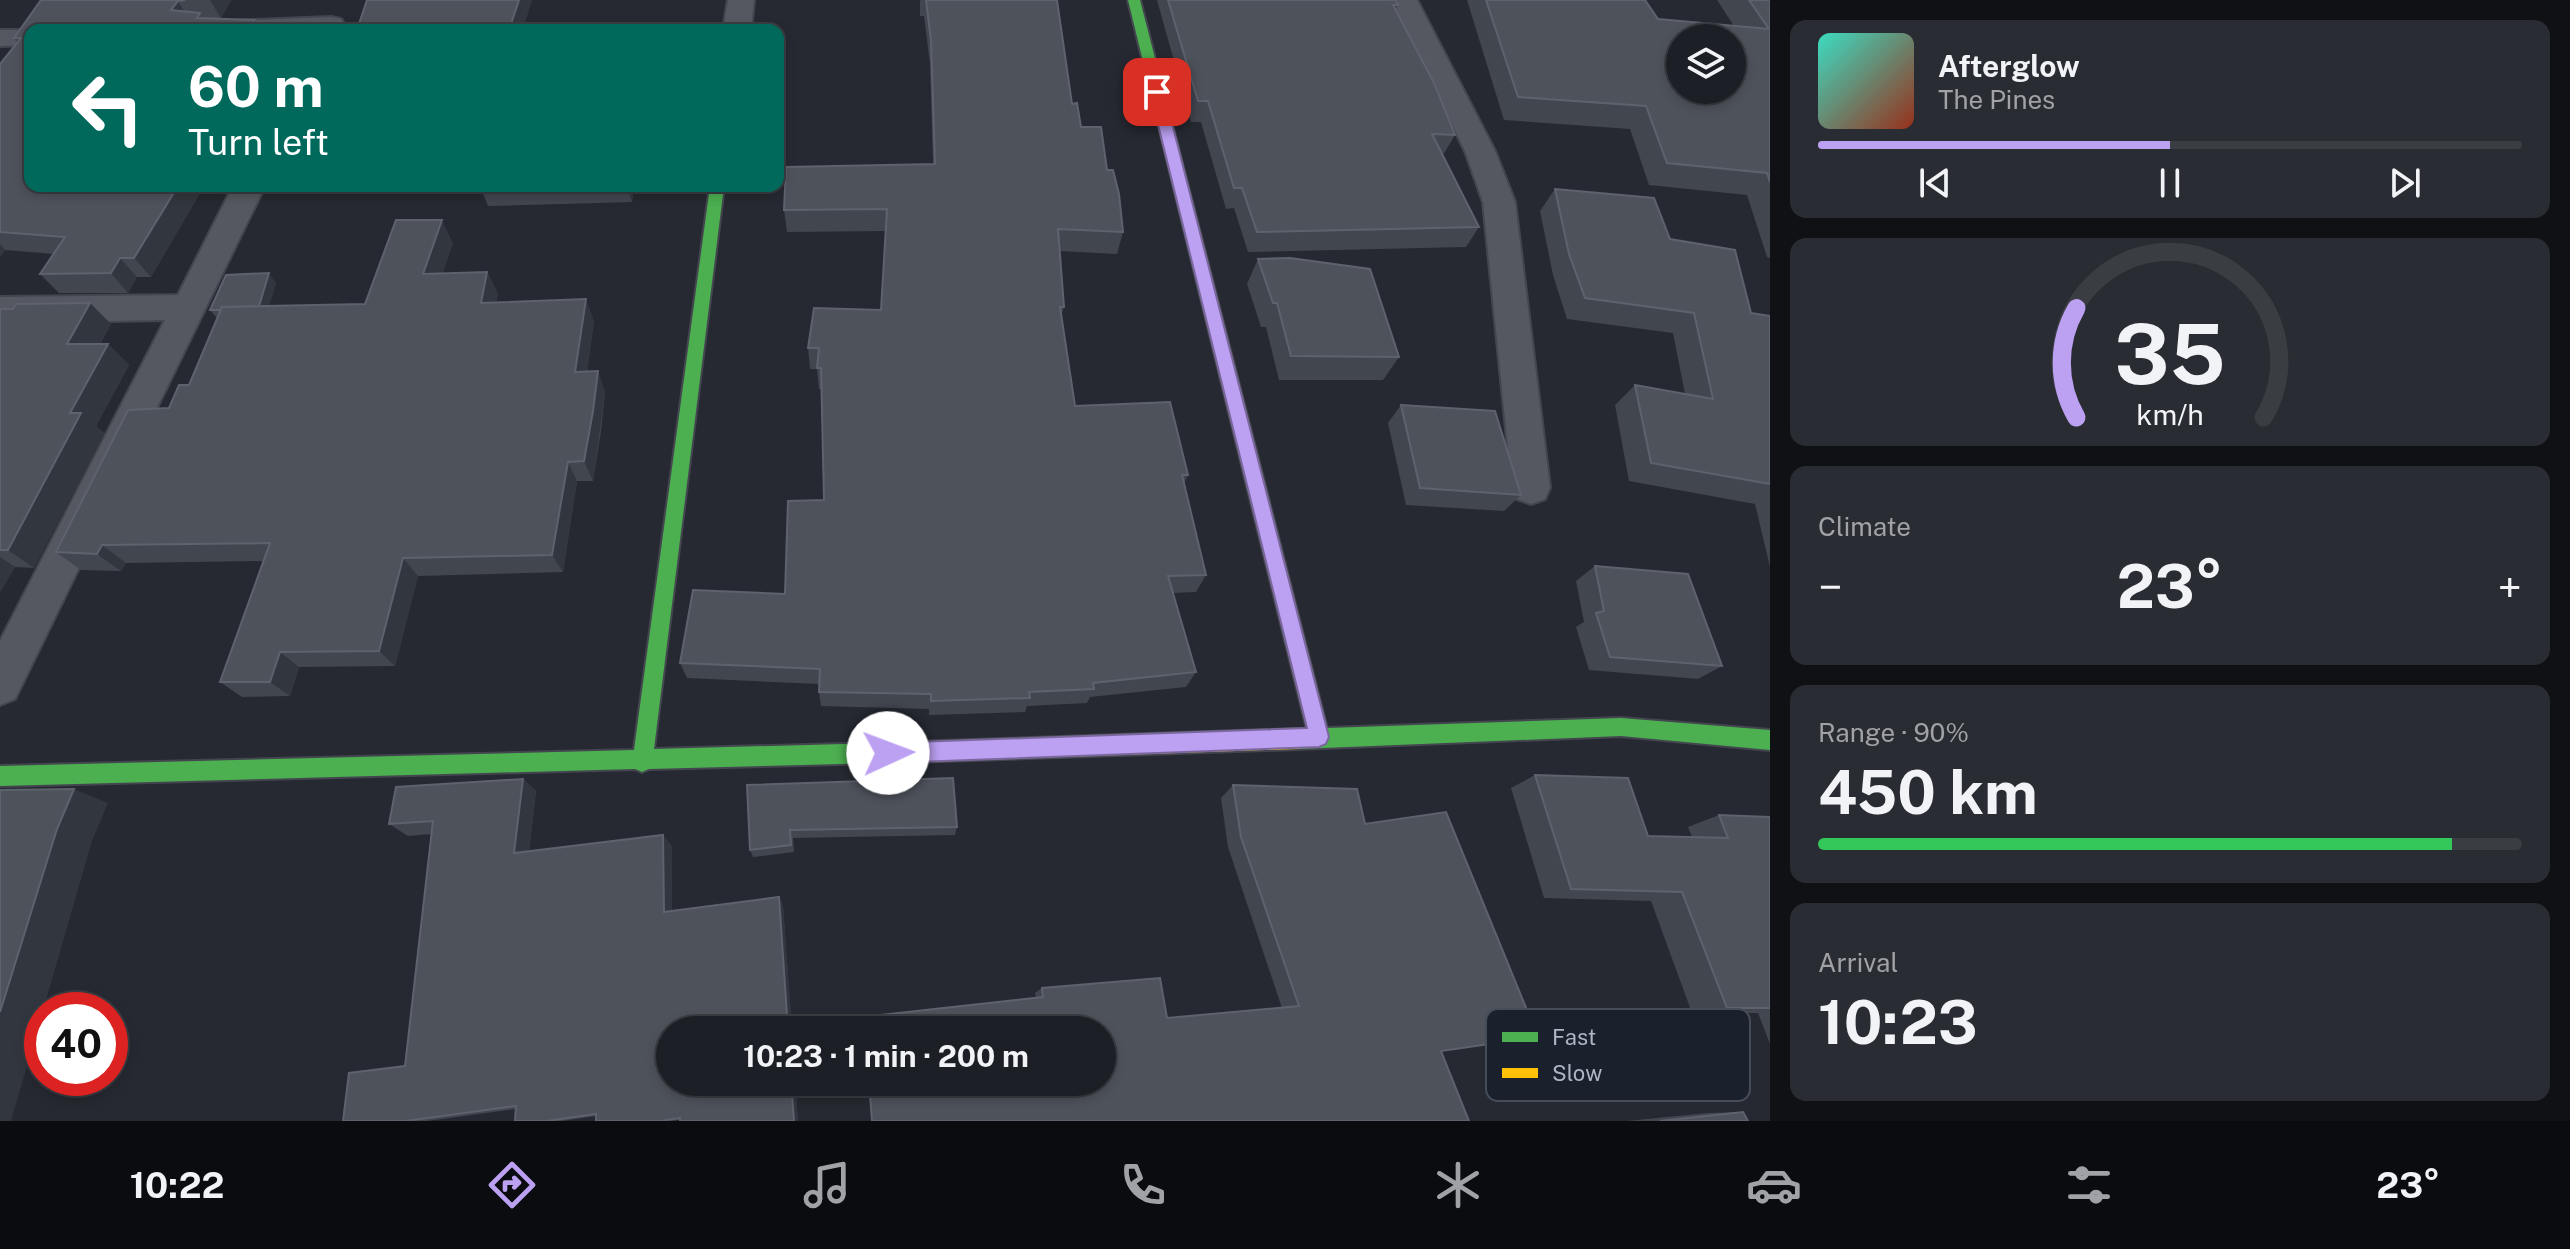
<!DOCTYPE html>
<html lang="en">
<head>
<meta charset="utf-8">
<style>
  body { margin:0; font-family:"Public Sans",sans-serif; background:#292c32; color:#f1f3f6; height:100vh; display:flex; flex-direction:column; font-size:30px; white-space:nowrap }
  * { box-sizing:border-box; margin:0 }
  p { font-size:26px; color:#a0a2a7 }
  .icon { flex:none; width:44px; height:44px; fill:none; stroke:currentColor; stroke-width:2; stroke-linecap:round; stroke-linejoin:round }
  .map { position:relative; flex:1; overflow:hidden }
  .details { display:flex; flex-direction:column; gap:20px; padding:20px; background:#0f1114; width:800px }
  .details>* { flex:none }
  .hud { position:absolute; left:24px; top:24px; width:760px; height:168px; border-radius:16px; box-shadow:0 4px 12px #0003,0 0 0 2px #3a3d42; background:#00695c; color:#fff; overflow:hidden }
  .buttons { position:absolute; left:1666px; top:24px; display:grid; gap:16px }
  .buttons a { display:grid; place-items:center; width:80px; height:80px; border-radius:50%; background:#1c1f25; box-shadow:0 4px 12px #0003,0 0 0 2px #3a3d42; font-size:40px }
  .speed { position:absolute; left:24px; top:992px; display:flex; gap:16px; font-size:40px; font-weight:700; text-align:center }
  .speed>* { display:grid; place-content:center; width:104px; height:104px; border-radius:50%; background:#1c1f25; box-shadow:0 4px 12px #0003,0 0 0 2px #3a3d42; line-height:1 }
  .speed .limit { border:12px solid #d22; background:#fff; color:#111 }
  .pin { position:absolute; display:grid; place-items:center; width:68px; height:68px; color:#fff; margin:-34px; border-radius:16px; box-shadow:0 4px 12px #0006 }
  .me { position:absolute; width:88px; margin:-44px; rotate:88deg; stroke-linejoin:round; filter:drop-shadow(0 0 6px #0008) }
  .turn { display:flex; align-items:center; gap:28px; height:168px; padding:0 32px; font-size:36px }
  .turn .icon { width:104px; height:104px; stroke-width:2.5 }
  .turn b { display:block; font-size:56px; line-height:68px }
  .big { font-size:60px; font-weight:700; line-height:1.1 }
  .details .tile { flex:1; display:flex; flex-direction:column; justify-content:center; gap:12px; min-width:0; padding:0 28px; border-radius:16px; background:#292c32 }
  .details .dial { align-items:center; gap:0 }
  .dial svg { height:208px; overflow:visible; fill:none; stroke:#3a3d42; stroke-width:7; stroke-linecap:round; text-anchor:middle }
  .dial text { fill:#f1f3f6; stroke:none }
  .song { display:flex; align-items:center; gap:24px }
  .cover { width:96px; height:96px; border-radius:12px; background:linear-gradient(135deg,hsl(170 70% 55%),hsl(10 70% 35%)) }
  .played { height:8px; border-radius:4px; background:linear-gradient(90deg,#bca0f2 50%,#3a3d42 50%) }
  .keys { display:flex; justify-content:space-around; direction:ltr }
  .heat { display:flex; justify-content:space-between; align-items:center; font-size:44px; direction:ltr }
  .charge { height:12px; border-radius:6px; background:linear-gradient(90deg,#34c759 90%,#3a3d42 0) }
  .trip { position:absolute; left:656px; top:1016px; width:460px; height:80px; border-radius:40px; background:#1c1f25; box-shadow:0 4px 12px #0003,0 0 0 2px #3a3d42; font-weight:700; line-height:80px; text-align:center }
  .tab-bar { display:flex; height:128px; justify-content:space-around; align-items:center; background:#0b0c0f; color:#a0a2a7 }
  .tab-bar .icon { width:56px; height:56px }
  .tab-bar .current { color:#bca0f2 }
  .tab-bar b { font-size:36px; color:#f1f3f6 }
  main { display:flex; flex:1; min-height:0 }
  .map>svg:first-child { display:block }
  .lines { fill:none; stroke-linecap:round; stroke-linejoin:round }
  .street-casing { stroke:#43464e; stroke-width:4 }
  .fast-casing { stroke:#43464e; stroke-width:4 }
  .slow-casing { stroke:#43464e; stroke-width:4 }
  .street { fill:#555860; fill-rule:evenodd }
  .fast { fill:#4caf50; fill-rule:evenodd }
  .slow { fill:#ffc107; fill-rule:evenodd }
  .wall { fill:#42464f }
  .shaded-wall { fill:#32363e }
  .building { fill:#4e525b; stroke:#5d626c; stroke-width:2; fill-rule:evenodd }
  .route { fill:#bca0f2; stroke:#7a689d; stroke-width:2 }
  .key { fill:#1a202c; stroke:#464d5a; stroke-width:2 }
  .key-label { font-size:22px; fill:#aeb5c4 }
</style>
</head>
<body>
<main>
<div class="map">
<svg width="1770" height="1121" viewBox="0 0 1770 1121">
  <rect width="100%" height="100%" fill="#262931"/>
  <g class="lines">
    <defs>
      <g id="street">
        <path d="M728,0H754L751,30H723Z"/>
        <path d="M1391,0H1417L1495,151L1515,202L1550,488L1545,499L1531,504L1517,499L1512,488L1483,202L1465,151Z"/>
        <path d="M331,17L341,19L345,25L341,30H187L191,24L201,22Z"/>
        <path d="M0,30H35H30V45L0,46Z"/>
        <path d="M233,186H265L15,699L0,705V641L165,320L0,323V297L178,295Z"/>
      </g>
      <g id="fast">
        <path d="M1128,0H1140L1265,486L1262,491H1250L1247,486Z"/>
        <path d="M710,186H724L654,749L881,743L888,746L891,753L888,760L881,763L649,769L642,772L635,769L0,786V766L634,750Z"/>
        <path d="M1621,718L1770,730V750L1621,736L1298,749L1291,746L1288,739L1291,732L1298,729Z"/>
      </g>
      <g id="slow">
        <path d="M1256,479L1262,481L1265,486L1329,737L1326,744L1319,747L1312,744L1309,737L1247,486L1250,481Z"/>
        <path d="M1298,729L1305,732L1308,739L1305,746L1298,749L881,763L874,760L871,753L874,746L881,743Z"/>
      </g>
    </defs>
    <use href="#street" class="street-casing"/>
    <use href="#fast" class="fast-casing"/>
    <use href="#slow" class="slow-casing"/>
    <use href="#street" class="street"/>
    <use href="#fast" class="fast"/>
    <use href="#slow" class="slow"/>
  </g>
  <g class="wall">
    <path d="M41,0H231L221,18L30,30L204,186L151,277H137L128,293H59L40,274L54,254L5,250L0,257V64L17,43L14,38Z"/>
    <path d="M920,0H1057L1072,104L1081,127L1107,170L1123,232L1117,254L1059,251L1064,307L1061,317L1075,406L1188,475L1184,483L1206,575L1196,592L1172,593L1196,672L1186,687L1090,697L1087,703L1027,706L1025,712L929,715V709L821,706L819,692V684L687,678L680,663L785,594L824,500L821,389H819L817,369H810L808,348L881,310L886,231L787,232L784,210L933,164L930,64L924,16H920Z"/>
    <path d="M1157,0H1395L1398,5L1396,10L1455,135L1443,155L1479,227L1466,247L1248,252L1234,208L1226,209L1201,122H1191Z"/>
    <path d="M1467,0H1645L1658,19L1734,26L1717,0H1770V258L1767,257L1747,195L1649,185L1630,129L1504,120Z"/>
    <path d="M480,186H634L632,202L488,206Z"/>
    <path d="M1555,189L1670,239L1751,313L1770,316V567L1755,504L1629,481L1615,405L1635,385L1685,394L1673,333L1567,319L1553,275L1540,211Z"/>
    <path d="M453,243L442,274L487,272L498,294L496,302L594,321L587,372L605,392L601,431L593,481H577L563,572L418,576L395,666L299,667L290,696L242,697L220,682L264,561L126,563L121,571L81,570L56,552L169,408L189,385L217,318L210,310L276,283L269,306L365,304Z"/>
    <path d="M1258,259L1399,357L1383,380H1279L1266,327H1261L1247,284Z"/>
    <path d="M90,303L111,324L100,344H108L129,365L96,426L104,433L34,568L15,567L0,592V309H13Z"/>
    <path d="M1401,405L1521,495L1504,511L1406,505L1388,423Z"/>
    <path d="M1595,566L1722,666L1698,679L1589,670L1576,627L1584,622L1576,581Z"/>
    <path d="M1535,775L1648,836L1692,837L1688,827L1719,815L1770,817V1044L1758,1013H1692L1651,901L1544,898L1511,788Z"/>
    <path d="M523,779L536,791L529,851L672,846V910L779,897L783,906L792,1030H670V1082H795L798,1121L680,1120L671,1121H596V1116L562,1121H515L516,1109L427,1121H343L405,1066L431,834L408,836L389,824Z"/>
    <path d="M747,785L957,827L955,835L793,838L794,852L753,857L750,850Z"/>
    <path d="M1233,785L1365,824L1441,1051L1469,1121L1036,998L1035,993L1042,988L1167,1018L1282,1008L1228,847L1221,798Z"/>
    <path d="M1743,1112L1748,1121H1627L1707,1113Z"/>
  </g>
  <g class="shaded-wall">
    <path d="M210,0H231L221,18Z"/>
    <path d="M519,0H532L523,30H509Z"/>
    <path d="M178,1L190,21L171,10Z"/>
    <path d="M255,20L261,30H249Z"/>
    <path d="M178,186H204L151,277L134,258Z"/>
    <path d="M627,186H634L632,202Z"/>
    <path d="M442,220L453,243L435,296L423,274Z"/>
    <path d="M0,244L5,250L0,257Z"/>
    <path d="M120,258L137,277L128,293L111,273Z"/>
    <path d="M487,272L498,294L491,324L481,303Z"/>
    <path d="M269,273L276,283L265,320L258,311Z"/>
    <path d="M586,299L594,321L584,393L575,372Z"/>
    <path d="M90,303L111,324L88,364L67,344Z"/>
    <path d="M108,344L129,365L96,426L104,433L34,568L8,550L70,413Z"/>
    <path d="M598,371L605,392L593,481L584,461Z"/>
    <path d="M568,462L577,481L563,572L552,555Z"/>
    <path d="M102,545L126,563L121,571L97,554Z"/>
    <path d="M0,557L15,567L0,592Z"/>
    <path d="M403,558L418,576L395,666L379,651Z"/>
    <path d="M280,652L299,667L290,696L270,682Z"/>
    <path d="M523,779L536,791L528,863L514,853Z"/>
    <path d="M74,789L108,803L92,841L11,1121H0V1012L57,829Z"/>
    <path d="M663,835L672,846V920L664,912Z"/>
    <path d="M779,897L783,906L792,1030H788Z"/>
    <path d="M791,1082H795L798,1121H794Z"/>
  </g>
  <g class="building">
    <path d="M41,0H185L178,1L171,10L200,13L197,18L255,20L249,30H30V186H178L134,258H120L111,273L40,274L65,237L0,232V64L21,38H14Z"/>
    <path d="M367,0H519L509,30H357Z"/>
    <path d="M926,0H1057L1072,104L1077,103L1081,127H1101L1107,170H1113L1119,194L1123,232L1058,229L1064,307H1060L1075,406L1170,402L1188,475H1182L1206,575L1168,576L1196,672L1093,683L1094,689L1029,692L1030,698L931,701V694L819,692L820,669L680,663L693,590L785,594L788,501L824,500L821,368H817L819,348H808L814,308L881,310L887,209L784,210L786,167L935,164L931,41Z"/>
    <path d="M1168,0H1395L1398,5H1393L1434,83L1455,135L1432,134L1479,227L1257,232L1242,188H1234L1208,101H1198Z"/>
    <path d="M1486,0H1645L1658,19L1769,29L1749,0H1770V182L1767,173L1667,163L1646,106L1518,97ZM1680,38H1732V90H1680Z"/>
    <path d="M1555,189L1654,198L1670,239L1735,250L1751,313L1770,316V484L1651,463L1635,385L1713,399L1694,313L1585,298L1569,254Z"/>
    <path d="M396,220H442L423,274L487,272L481,303L586,299L575,372L598,371L593,411L584,461L568,462L552,555L403,558L379,651L280,652L270,682H220L270,543L102,545L97,554L56,552L128,410L169,408L179,385H189L222,307L365,304Z"/>
    <path d="M1290,258L1370,269L1399,357L1291,356L1277,303H1273L1258,259Z"/>
    <path d="M269,273L259,306L222,307L220,310H210L226,275Z"/>
    <path d="M90,303L67,344H108L70,413H81L8,550H0V309H13L16,304Z"/>
    <path d="M1401,405L1495,411L1521,495L1420,488Z"/>
    <path d="M1595,566L1688,574L1722,666L1610,657L1596,613L1604,611Z"/>
    <path d="M1535,775L1628,778L1648,836L1728,838L1719,815L1770,817V1008H1727L1682,892L1571,889Z"/>
    <path d="M953,778L957,827L790,830L791,845L750,850L747,785Z"/>
    <path d="M523,779L514,853L663,835L664,912L779,897L788,1030H670V1082H791L794,1121H680V1118L661,1121H596V1114L547,1121H515L516,1106L406,1121H343L349,1073L405,1066L433,821L389,824L396,787Z"/>
    <path d="M1233,785L1357,789L1365,824L1446,812L1538,1037L1441,1051L1469,1121H872L869,1082H1102V1030H864L863,1017L1043,997L1042,988L1160,978L1167,1018L1299,1006L1241,837Z"/>
    <path d="M74,789L57,829L0,1012V790Z"/>
    <path d="M1743,1112L1748,1121H1660Z"/>
  </g>
  <path class="route" d="M1157,88L1164,92L1329,737L1326,744L1319,747L888,763L881,760L878,753L881,746L888,743L1307,728L1150,92Z"/>
  <rect x="1486" y="1009" width="264" height="92" rx="12" class="key"/>
  <rect x="1502" y="1032" width="36" height="10" fill="#4caf50"/>
  <rect x="1502" y="1068" width="36" height="10" fill="#ffc107"/>
  <g class="key-label">
    <text x="1552" y="1045">Fast</text>
    <text x="1552" y="1081">Slow</text>
  </g>
</svg>
<div class="buttons">
<a><svg class="icon" aria-label="layers" viewBox="0 0 24 24"><path d="M12 4l9 5-9 5-9-5zM3 14l9 5 9-5"/></svg></a>
</div>
<div class="speed"><div class="limit">40</div></div>
<div class="pin" style="left:1157px;top:92px;background:#d93025"><svg class="icon" aria-label="arrive" viewBox="0 0 24 24"><path d="M6 21V4h12l-3 4 3 4H6"/></svg></div>
<svg class="me" style="left:888px;top:753px" viewBox="-20 -20 40 40"><circle r="19" fill="#fff"/><path d="M0-13L10 11 0 6-10 11z" fill="#bca0f2"/></svg>
<div class="trip">10:23 · 1 min · 200 m</div>
<div class="hud">
<div class="turn"><svg class="icon" aria-label="left" viewBox="0 0 24 24"><path d="M17 20v-9H6M10 6l-5 5 5 5"/></svg><div><b>60 m</b>Turn left</div></div>
</div>
</div>
<section class="details">
<div class="tile">
<div class="song"><i class="cover"></i><div><b>Afterglow</b><p>The Pines</p></div></div>
<div class="played"></div>
<div class="keys"><svg class="icon" aria-label="previous" viewBox="0 0 24 24"><path d="M18 5L8 12l10 7zM5 5v14"/></svg><svg class="icon" aria-label="pause" viewBox="0 0 24 24"><path d="M8 5v14M16 5v14"/></svg><svg class="icon" aria-label="next" viewBox="0 0 24 24"><path d="M6 5l10 7-10 7zM19 5v14"/></svg></div>
</div>
<div class="tile dial"><svg viewBox="0 0 100 80">
<path d="M14 69A42 42 0 1 1 86 69"/>
<path d="M14 69A42 42 0 0 1 14 27" stroke="#bca0f2"/>
<text x="50" y="56" font-size="32" font-weight="700">35</text>
<text x="50" y="72" font-size="11">km/h</text>
</svg></div>
<div class="tile"><p>Climate</p>
<div class="heat"><a>−</a><b class="big">23°</b><a>+</a></div>
</div>
<div class="tile"><p>Range · 90%</p><b class="big">450 km</b><div class="charge"></div></div>
<div class="tile"><p>Arrival</p><b class="big">10:23</b></div>
</section>
</main>
<nav class="tab-bar">
<b>10:22</b>
<svg class="icon current" aria-label="directions" viewBox="0 0 24 24"><path d="M12 3l9 9-9 9-9-9zM9 14v-3h6M13 9l2 2-2 2"/></svg>
<svg class="icon" aria-label="music" viewBox="0 0 24 24"><path d="M9 18V5l10-2v13"/><circle cx="6" cy="18" r="3"/><circle cx="16" cy="16" r="3"/></svg>
<svg class="icon" aria-label="phone" viewBox="0 0 24 24"><path d="M5 4h4l2 5-3 2q2 4 5 5l2-3 5 2v4C11 20 4 13 5 4z"/></svg>
<svg class="icon" aria-label="climate" viewBox="0 0 24 24"><path d="M12 3v18M4 7l16 10M4 17L20 7"/></svg>
<svg class="icon" aria-label="car" viewBox="0 0 24 24"><path d="M5 17H2v-5l4-1 3-4h7l3 4 3 1v5h-3M9 17h6M6 11h13"/><circle cx="7" cy="17" r="2"/><circle cx="17" cy="17" r="2"/></svg>
<svg class="icon" aria-label="filters" viewBox="0 0 24 24"><path d="M4 7h16M4 17h16"/><circle cx="9" cy="7" r="2"/><circle cx="15" cy="17" r="2"/></svg>
<b>23°</b>
</nav>
</body>
</html>
